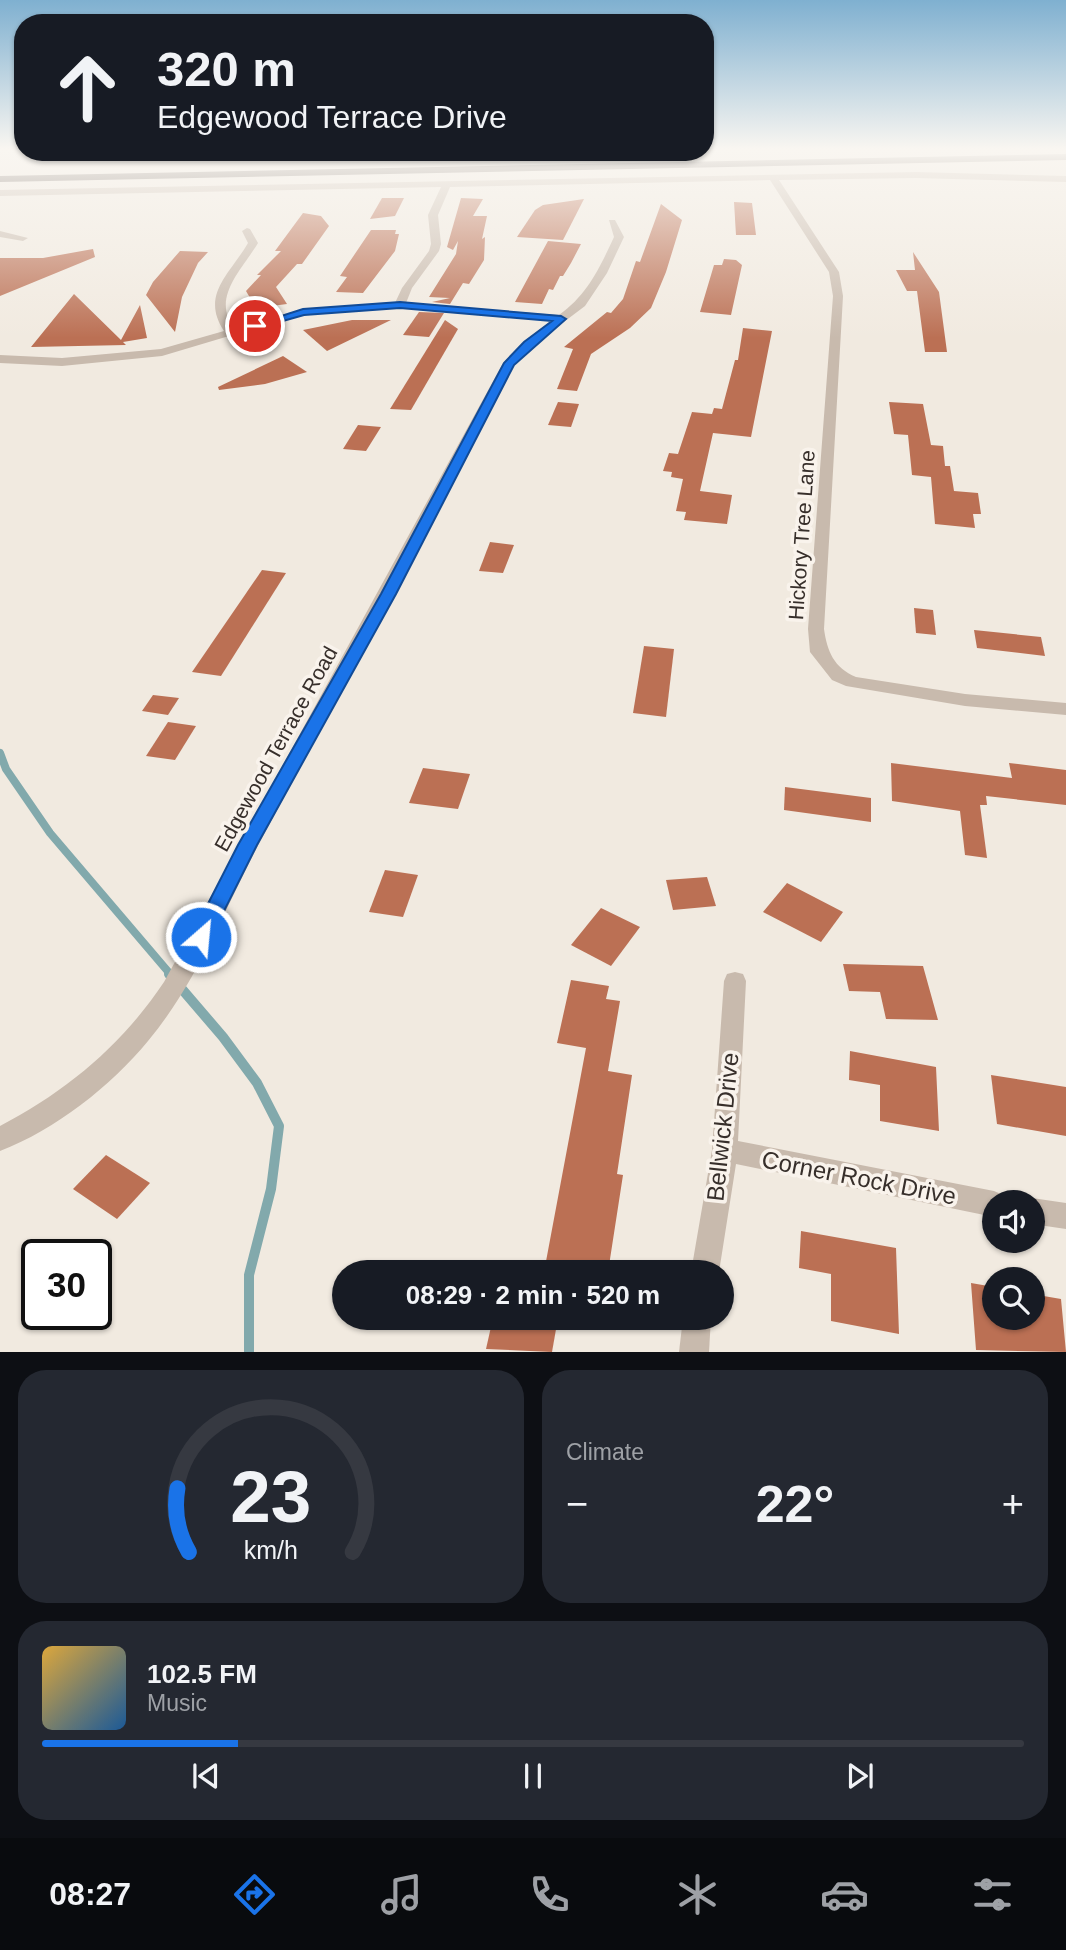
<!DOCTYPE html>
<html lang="en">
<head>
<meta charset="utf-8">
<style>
  body { margin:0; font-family:Helvetica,sans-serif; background:#242831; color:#f1f3f6; height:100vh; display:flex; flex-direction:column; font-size:26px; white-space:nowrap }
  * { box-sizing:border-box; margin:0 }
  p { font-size:23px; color:#9ea1a6 }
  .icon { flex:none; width:38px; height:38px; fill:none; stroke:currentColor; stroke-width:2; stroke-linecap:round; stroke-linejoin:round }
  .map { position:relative; height:1352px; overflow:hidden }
  .drawer { display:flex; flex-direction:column; gap:18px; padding:18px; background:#0d0f14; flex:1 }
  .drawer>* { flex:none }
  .banner { position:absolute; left:14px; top:14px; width:700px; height:147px; border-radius:28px; box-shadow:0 2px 5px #0004; background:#171b24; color:#f1f3f6; overflow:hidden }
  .tools { position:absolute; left:982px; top:1190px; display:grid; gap:14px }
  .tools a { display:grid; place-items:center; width:63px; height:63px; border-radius:50%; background:#171b24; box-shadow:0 2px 5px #0004; font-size:35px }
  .speed { position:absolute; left:21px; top:1239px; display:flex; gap:14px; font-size:35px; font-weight:700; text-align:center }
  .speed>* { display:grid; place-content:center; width:91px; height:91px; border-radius:50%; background:#171b24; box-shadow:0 2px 5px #0004; line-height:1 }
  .speed .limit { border:4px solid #111; border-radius:10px; background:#fff; color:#111 }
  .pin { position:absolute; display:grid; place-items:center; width:60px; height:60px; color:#fff; margin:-30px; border:4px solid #fff; border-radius:50%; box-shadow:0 2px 7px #0007 }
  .me { position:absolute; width:77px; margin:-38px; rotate:27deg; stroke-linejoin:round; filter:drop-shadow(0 0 5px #0008) }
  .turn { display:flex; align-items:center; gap:24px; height:147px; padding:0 28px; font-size:32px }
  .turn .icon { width:91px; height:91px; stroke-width:2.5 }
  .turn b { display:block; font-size:49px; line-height:60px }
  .big { font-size:52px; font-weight:700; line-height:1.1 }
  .drawer .tile { flex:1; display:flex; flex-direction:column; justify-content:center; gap:10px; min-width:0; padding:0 24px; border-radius:28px; background:#242831 }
  .drawer .dial { align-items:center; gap:0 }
  .dial svg { height:182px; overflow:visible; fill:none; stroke:#363941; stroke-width:7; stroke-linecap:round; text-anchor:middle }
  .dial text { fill:#f1f3f6; stroke:none }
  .song { display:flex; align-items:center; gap:21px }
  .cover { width:84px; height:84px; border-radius:10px; background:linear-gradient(135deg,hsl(40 70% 55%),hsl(210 70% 35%)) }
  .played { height:7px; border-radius:4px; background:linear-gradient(90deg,#1a73e8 20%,#363941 20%) }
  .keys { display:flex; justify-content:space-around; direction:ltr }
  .heat { display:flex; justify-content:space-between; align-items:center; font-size:38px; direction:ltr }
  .drawer .tiles { flex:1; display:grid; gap:18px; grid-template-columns:1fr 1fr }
  .tile:last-child { grid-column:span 2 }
  .trip { position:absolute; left:332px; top:1260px; width:402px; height:70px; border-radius:35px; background:#171b24; box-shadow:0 2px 5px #0004; font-weight:700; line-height:70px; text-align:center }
  .dock { display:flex; height:112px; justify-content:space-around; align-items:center; background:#090b0e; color:#9ea1a6 }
  .dock .icon { width:49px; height:49px }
  .dock .on { color:#1a73e8 }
  .dock b { font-size:32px; color:#f1f3f6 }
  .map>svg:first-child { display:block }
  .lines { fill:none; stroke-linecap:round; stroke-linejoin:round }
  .stream-far1 { stroke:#82a9ac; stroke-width:8 }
  .stream { stroke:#82a9ac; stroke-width:10 }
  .building { fill:#bb7054 }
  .street { fill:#c8baad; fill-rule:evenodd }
  .highway { fill:#574a43; fill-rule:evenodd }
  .route { fill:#1a73e8; stroke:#114b97; stroke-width:2 }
  .labels { text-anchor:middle; stroke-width:7; stroke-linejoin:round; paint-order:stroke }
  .street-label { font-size:21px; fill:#372f2b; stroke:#f9f3ec }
  .near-street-label { font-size:24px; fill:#372f2b; stroke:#f9f3ec }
</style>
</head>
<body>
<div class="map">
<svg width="1066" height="1352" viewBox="0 0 1066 1352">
  <rect width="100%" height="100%" fill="#f1eae0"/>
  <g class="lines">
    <path class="stream-far1" d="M0,753L6,769L50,833L171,975"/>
    <path class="stream" d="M169,974L223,1037L257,1083L279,1126L271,1189L249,1275V1352"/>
  </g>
  <g class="building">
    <path d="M382,198H404L395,216L370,219Z"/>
    <path d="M461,198L483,199L473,216H487L482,239L485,237L484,260L469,284L463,283L450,304L432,302L450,298L429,297L456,254L458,241L453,250L447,247Z"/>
    <path d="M584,199L563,240L517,237L535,210L543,205Z"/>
    <path d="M734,202L752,203L756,235H736Z"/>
    <path d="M661,204L682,220L666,272L651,308L630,328L591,354L577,391L557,389L573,349L564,347L607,312L611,313L623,299L636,261L640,262Z"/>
    <path d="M303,213L321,216L329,226L302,264H297L276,287L287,304L256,308L246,291L261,275H257L281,251H275Z"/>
    <path d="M371,230H396L395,234H399L395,251L363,293L336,292L347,277L340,276Z"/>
    <path d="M548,241L581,244L571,263L563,276H560L553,290L549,289L542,304L515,302Z"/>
    <path d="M93,249L95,257L0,296V258H43Z"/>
    <path d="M180,251L208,252L198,263L182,297L175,332L146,295L153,282Z"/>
    <path d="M913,252L939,292L947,352H925L917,291H907L896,270H915Z"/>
    <path d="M724,259L736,260L742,265L731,315L700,312L714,265H722Z"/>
    <path d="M74,294L121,340L140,305L147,338L123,342L126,345L31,347Z"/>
    <path d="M419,312L444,313L429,337L403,335Z"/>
    <path d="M352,320H391L327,351L303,330Z"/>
    <path d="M445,320L458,329L411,410L390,409Z"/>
    <path d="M743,328L772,331L751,437L713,433L700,491L732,495L727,524L684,520L686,512L676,511L683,479L671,477L672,472L663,471L669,453L678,454L692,412L712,414L714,408L722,409L735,360H738Z"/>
    <path d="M283,356L307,372L265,384L219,390L218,387Z"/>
    <path d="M558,402L579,404L571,427L548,425Z"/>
    <path d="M889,402L923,404L931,445L943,446L945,466H950L954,491L978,493L981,514H973L975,528L935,524L931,477L912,475L908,435L894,434Z"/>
    <path d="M358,425L381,427L366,451L343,449Z"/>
    <path d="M490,542L514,545L503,573L479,571Z"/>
    <path d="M262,570L286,573L221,676L192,672Z"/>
    <path d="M914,608L933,610L936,635L916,633Z"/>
    <path d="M974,630L1041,637L1045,656L977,648Z"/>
    <path d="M644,646L674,649L666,717L633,713Z"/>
    <path d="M153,695L179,698L168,715L142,711Z"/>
    <path d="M168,722L196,726L175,760L146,756Z"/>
    <path d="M891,763L1012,778L1009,763L1066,770V805L986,796L987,805H980L987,858L965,855L960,811L892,801Z"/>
    <path d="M423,768L470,774L458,809L409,803Z"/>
    <path d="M785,787L871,798V822L784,810Z"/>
    <path d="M385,870L418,875L403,917L369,912Z"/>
    <path d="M707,877L716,906L673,910L666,880Z"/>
    <path d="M787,883L843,912L821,942L763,912Z"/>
    <path d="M601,908L640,927L611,966L571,945Z"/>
    <path d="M843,964L923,966L938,1020L886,1019L880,992L849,991Z"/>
    <path d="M571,980L609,986L606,999L620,1001L608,1071L632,1075L617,1174L623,1175L608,1272H544L586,1048L557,1043Z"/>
    <path d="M850,1051L936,1067L939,1131L880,1121V1085L849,1080Z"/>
    <path d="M991,1075L1066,1087V1136L997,1124Z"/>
    <path d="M106,1155L150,1183L117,1219L73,1189Z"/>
    <path d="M801,1231L896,1248L899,1334L831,1321V1274L799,1268Z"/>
    <path d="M971,1283L994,1287V1318H1032V1294L1061,1299L1066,1352L976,1350Z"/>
    <path d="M493,1318H558L552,1352L486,1349Z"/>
  </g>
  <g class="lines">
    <g class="street">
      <path d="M916,172L1066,176V182L916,178L779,180L839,272L843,296L824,629C827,651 834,668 856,677L965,694L1066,703V715L965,706L846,686L832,680L810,652L808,629L833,296L829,272L770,180L450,187L438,215L441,244L439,251L412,288L406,303L559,315C588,294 599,269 614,237L609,220H615L624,237L607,273L585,306L532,346L514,365C433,524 347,680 262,838C226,906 198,981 148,1041C111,1086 55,1130 0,1151V1126C67,1091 122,1045 164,982L503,363L524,342L551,321C473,314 379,299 302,316C281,320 260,328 239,334L248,343L242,346L229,336L162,356L62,366L0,363V355L62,358L161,349L224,331C200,295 230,274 248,243L242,231L247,228L250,229L258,243C242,270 211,297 234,328L303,309L395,303L402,288L429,251L431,244L428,215L441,187L0,196V190Z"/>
      <path d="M0,231L28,238L23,241L0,237Z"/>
      <path d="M735,972L743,974L746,981L738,1141L994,1191L1003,1195L1007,1202H994V1217L736,1164L719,1272H691L712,1150L724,981L727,974Z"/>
      <path d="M1032,1198L1066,1203V1229L1032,1224V1202H1022Z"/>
      <path d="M683,1318H711L709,1352H679Z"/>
    </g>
    <path class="highway" d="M1066,154V160L0,182V176Z"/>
  </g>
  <linearGradient id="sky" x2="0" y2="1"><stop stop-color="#7fb0d0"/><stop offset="0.44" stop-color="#f9f6f1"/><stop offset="1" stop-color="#f9f6f1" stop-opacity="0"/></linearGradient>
  <rect width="1066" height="338" fill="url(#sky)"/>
  <path class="route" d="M400,302L561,316L566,319L514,365L396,594L257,845L208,943L201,945L194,943L191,937L238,845L381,594L504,363L524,342L552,321L400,308L304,315L255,329L250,326L303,309Z"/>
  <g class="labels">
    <g class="street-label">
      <text transform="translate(802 535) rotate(-86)" y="7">Hickory Tree Lane</text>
      <text transform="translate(276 749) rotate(-61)" y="7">Edgewood Terrace Road</text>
    </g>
    <g class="near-street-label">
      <text transform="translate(723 1127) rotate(-84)" y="8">Bellwick Drive</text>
      <text transform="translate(859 1178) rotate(11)" y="8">Corner Rock Drive</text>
    </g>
  </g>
</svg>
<div class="tools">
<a><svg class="icon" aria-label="sound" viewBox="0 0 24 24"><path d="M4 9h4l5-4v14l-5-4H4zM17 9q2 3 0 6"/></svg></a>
<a><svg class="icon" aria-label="search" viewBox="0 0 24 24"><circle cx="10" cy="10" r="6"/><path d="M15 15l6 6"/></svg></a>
</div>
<div class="speed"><div class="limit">30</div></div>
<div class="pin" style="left:255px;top:326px;background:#d93025"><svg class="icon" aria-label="arrive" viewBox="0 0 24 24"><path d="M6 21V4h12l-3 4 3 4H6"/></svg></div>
<svg class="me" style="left:201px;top:937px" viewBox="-20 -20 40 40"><circle r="17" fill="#1a73e8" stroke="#fff" stroke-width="3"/><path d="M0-11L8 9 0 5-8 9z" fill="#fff"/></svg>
<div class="trip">08:29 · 2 min · 520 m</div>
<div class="banner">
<div class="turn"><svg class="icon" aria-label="ahead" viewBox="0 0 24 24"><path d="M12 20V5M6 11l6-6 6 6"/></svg><div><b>320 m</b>Edgewood Terrace Drive</div></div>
</div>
</div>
<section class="drawer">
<div class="tiles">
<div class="tile dial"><svg viewBox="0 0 100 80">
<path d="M14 69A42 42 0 1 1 86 69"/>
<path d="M14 69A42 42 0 0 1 9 41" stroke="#1a73e8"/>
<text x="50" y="56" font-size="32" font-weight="700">23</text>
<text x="50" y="72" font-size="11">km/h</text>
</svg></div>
<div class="tile"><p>Climate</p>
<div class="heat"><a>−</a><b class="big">22°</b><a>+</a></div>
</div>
<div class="tile">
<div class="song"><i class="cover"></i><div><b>102.5 FM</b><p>Music</p></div></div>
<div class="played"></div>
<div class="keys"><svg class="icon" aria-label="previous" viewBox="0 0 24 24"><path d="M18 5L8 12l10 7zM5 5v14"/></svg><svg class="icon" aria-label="pause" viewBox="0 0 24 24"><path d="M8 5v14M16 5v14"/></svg><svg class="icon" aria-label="next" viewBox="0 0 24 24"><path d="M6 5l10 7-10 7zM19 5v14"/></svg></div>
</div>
</div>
</section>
<nav class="dock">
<b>08:27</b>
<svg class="icon on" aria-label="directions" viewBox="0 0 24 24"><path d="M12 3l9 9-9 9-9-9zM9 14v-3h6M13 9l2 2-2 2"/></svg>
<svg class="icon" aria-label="music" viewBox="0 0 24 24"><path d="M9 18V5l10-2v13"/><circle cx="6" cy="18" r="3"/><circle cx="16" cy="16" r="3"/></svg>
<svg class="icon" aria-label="phone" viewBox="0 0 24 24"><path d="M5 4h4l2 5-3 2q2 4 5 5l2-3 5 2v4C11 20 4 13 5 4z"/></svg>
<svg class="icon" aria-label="climate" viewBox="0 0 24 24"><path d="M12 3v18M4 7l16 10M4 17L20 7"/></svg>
<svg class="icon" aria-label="car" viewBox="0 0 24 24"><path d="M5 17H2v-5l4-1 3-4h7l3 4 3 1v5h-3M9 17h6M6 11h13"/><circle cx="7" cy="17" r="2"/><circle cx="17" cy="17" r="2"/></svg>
<svg class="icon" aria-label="filters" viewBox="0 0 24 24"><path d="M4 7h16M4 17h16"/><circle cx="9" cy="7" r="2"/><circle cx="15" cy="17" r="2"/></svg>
</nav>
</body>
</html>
